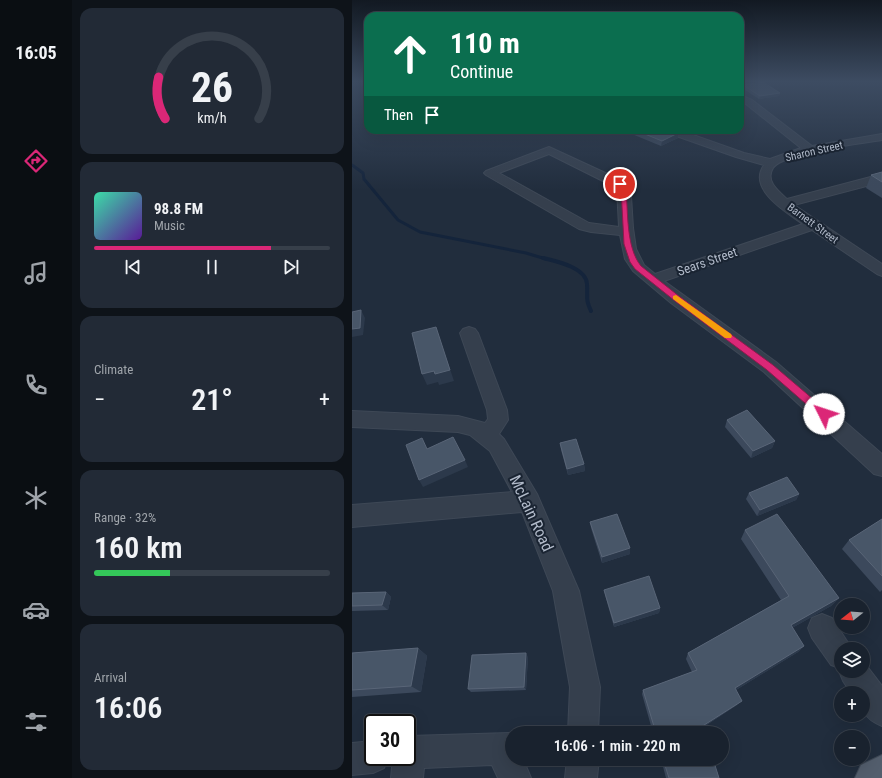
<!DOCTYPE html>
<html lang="en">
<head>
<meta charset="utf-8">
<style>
  body { margin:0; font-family:"Roboto Condensed",sans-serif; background:#222a36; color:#f1f3f6; height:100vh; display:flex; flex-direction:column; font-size:15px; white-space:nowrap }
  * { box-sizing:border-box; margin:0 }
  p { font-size:13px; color:#9fa4aa }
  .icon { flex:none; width:22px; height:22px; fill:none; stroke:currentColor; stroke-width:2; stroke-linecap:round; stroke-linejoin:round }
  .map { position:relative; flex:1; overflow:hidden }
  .drawer { display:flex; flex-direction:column; gap:8px; padding:8px; background:#0e1319; width:280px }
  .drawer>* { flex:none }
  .top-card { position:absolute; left:12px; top:12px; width:380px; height:122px; border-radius:12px; box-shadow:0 4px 16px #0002,0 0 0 1px #373f4a; background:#0b6e4f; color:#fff; overflow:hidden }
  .needle { width:26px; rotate:253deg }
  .tools { position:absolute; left:482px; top:598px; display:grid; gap:8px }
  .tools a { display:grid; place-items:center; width:36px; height:36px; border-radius:50%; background:#19222e; box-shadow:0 4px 16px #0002,0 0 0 1px #373f4a; font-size:20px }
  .speed { position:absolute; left:12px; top:714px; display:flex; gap:8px; font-size:20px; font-weight:700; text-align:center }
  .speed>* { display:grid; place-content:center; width:52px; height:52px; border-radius:50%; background:#19222e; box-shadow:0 4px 16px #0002,0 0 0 1px #373f4a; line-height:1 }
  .speed .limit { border:2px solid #111; border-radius:6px; background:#fff; color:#111 }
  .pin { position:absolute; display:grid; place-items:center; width:34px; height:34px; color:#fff; margin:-17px; border:2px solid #fff; border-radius:50%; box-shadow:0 1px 4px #0007 }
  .me { position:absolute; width:44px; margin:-22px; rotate:311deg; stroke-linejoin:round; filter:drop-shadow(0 0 3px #0008) }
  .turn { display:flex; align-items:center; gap:14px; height:84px; padding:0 20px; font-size:18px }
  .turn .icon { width:52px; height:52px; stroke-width:2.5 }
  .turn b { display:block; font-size:28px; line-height:34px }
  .then { display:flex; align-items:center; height:38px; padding:0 20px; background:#0003; gap:8px; font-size:15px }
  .big { font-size:30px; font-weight:600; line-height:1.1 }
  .drawer .card { flex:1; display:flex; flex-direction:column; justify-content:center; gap:6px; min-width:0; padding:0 14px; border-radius:12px; background:#222a36 }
  .drawer .dial { align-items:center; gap:0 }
  .dial svg { height:104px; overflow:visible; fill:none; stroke:#373f4a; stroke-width:7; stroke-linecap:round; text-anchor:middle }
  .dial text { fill:#f1f3f6; stroke:none }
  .song { display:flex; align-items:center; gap:12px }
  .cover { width:48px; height:48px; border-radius:6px; background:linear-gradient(135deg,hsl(160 70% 55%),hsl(270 70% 35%)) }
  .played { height:4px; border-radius:2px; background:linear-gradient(90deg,#db2777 75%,#373f4a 75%) }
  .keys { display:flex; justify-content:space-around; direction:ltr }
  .heat { display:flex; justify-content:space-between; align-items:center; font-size:22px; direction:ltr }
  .charge { height:6px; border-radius:3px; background:linear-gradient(90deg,#34c759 32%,#373f4a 0) }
  .trip { position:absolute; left:153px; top:726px; width:224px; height:40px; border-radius:20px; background:#19222e; box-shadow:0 4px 16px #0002,0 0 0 1px #373f4a; font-weight:600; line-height:40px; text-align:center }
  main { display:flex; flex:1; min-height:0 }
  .menu { display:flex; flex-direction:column; width:72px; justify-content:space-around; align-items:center; background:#0a0e12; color:#9fa4aa }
  .menu .icon { width:28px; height:28px }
  .menu .current { color:#db2777 }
  .menu b { font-size:18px; color:#f1f3f6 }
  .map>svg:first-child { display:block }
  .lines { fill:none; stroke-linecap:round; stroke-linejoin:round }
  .stream-far1 { stroke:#14243b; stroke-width:3 }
  .stream { stroke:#14243b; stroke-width:4 }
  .minor-casing { stroke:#3e4856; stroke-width:2 }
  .major-casing { stroke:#3e4856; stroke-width:2 }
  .minor { fill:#353f4d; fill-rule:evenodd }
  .major { fill:#535e6d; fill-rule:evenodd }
  .wall { fill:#3c495c }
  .shaded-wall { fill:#2c394b }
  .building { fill:#485668; stroke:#596577 }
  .route { fill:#db2777; stroke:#8e194d }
  .slow { fill:#f59e0b }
  .labels { text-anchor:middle; stroke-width:4; stroke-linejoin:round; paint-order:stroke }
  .far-street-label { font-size:11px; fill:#b1bac9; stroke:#1a2432 }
  .street-label { font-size:13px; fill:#b1bac9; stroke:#1a2432 }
  .near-street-label { font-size:16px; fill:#b1bac9; stroke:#1a2432 }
</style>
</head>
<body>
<main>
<nav class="menu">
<b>16:05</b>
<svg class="icon current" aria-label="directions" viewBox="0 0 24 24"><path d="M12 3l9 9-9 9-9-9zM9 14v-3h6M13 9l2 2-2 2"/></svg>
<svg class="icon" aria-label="music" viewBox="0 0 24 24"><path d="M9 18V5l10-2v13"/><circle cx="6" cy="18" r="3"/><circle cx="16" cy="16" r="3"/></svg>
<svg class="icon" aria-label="phone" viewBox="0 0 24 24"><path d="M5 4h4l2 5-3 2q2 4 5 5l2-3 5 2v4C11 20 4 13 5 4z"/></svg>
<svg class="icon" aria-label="climate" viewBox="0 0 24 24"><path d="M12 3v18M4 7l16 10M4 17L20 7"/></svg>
<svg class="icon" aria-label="car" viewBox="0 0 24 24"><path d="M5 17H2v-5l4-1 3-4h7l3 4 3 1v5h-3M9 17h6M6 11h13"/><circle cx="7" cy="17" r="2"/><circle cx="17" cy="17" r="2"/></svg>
<svg class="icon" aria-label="filters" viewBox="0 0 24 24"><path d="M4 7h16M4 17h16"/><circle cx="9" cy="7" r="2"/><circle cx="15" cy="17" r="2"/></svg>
</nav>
<section class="drawer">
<div class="card dial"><svg viewBox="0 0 100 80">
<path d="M14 69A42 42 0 1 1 86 69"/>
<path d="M14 69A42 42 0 0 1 9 37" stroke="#db2777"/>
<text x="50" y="56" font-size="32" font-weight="700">26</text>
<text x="50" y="72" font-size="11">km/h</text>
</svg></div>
<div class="card">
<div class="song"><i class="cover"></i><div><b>98.8 FM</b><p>Music</p></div></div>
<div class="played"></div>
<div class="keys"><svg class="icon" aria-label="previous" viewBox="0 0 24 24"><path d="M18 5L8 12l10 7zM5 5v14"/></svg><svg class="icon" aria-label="pause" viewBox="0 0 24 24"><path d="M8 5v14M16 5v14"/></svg><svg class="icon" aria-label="next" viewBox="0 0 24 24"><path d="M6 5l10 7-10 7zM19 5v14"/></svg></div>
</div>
<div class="card"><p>Climate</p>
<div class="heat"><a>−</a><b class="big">21°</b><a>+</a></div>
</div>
<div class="card"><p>Range · 32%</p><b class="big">160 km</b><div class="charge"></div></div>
<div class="card"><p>Arrival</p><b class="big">16:06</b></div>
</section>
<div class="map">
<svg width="530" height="778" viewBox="0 0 530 778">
  <rect width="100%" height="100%" fill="#212d3d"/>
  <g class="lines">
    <path class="stream-far1" d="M0,165L11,173L12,179L46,220L68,232L174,253L194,259"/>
    <path class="stream" d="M191,258C203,261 234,267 235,284C236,296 233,299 239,311"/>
    <defs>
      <g id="minor">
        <path d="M388,95L400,100L460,146L530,134V140C510,143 431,153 421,168C413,181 426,191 435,199L530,174V182L442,205L530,264V276L525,274L460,230L312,281L424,362L530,454V476L522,474L412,372L319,303L281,271L273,259L268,235L239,232L227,229L134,175L132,173L134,171L197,147L275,183L279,196L281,228L284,249L292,265L303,274L451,224C434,212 395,189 412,165L384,157L313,132L312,130H327L392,153L418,159L449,148L394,104L388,101ZM197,154L265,188L267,227L237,223L147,173Z"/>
        <path d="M117,327L123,329L126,333L155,410L156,420L147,434L152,439L185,494L227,591L248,687L246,733H216L218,687L201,591L170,512L0,527V505L160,492L138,451L118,435L106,432L0,427V411L106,416L133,423L136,419L135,410L108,333L111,329Z"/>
        <path d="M470,614L480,618L500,649H489V671H511V661L530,686V726C511,718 511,712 511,693H499L491,681L487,671L488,668L479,665L460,638L456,628L460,618Z"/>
        <path d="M160,733V759H171L179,778H146L140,765L72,768L71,778H39L41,757H55V737L57,736Z"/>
        <path d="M21,741V757H37L32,768L21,773L0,775V743Z"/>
        <path d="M215,759H247L245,778H213Z"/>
      </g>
      <path id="major" d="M530,755V778H503L509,765Z"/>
    </defs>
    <use href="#minor" class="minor-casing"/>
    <use href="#major" class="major-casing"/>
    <use href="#minor" class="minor"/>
    <use href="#major" class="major"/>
  </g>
  <g class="wall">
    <path d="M391,85L428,93L427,96L407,99L390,88Z"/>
    <path d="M274,130H318L326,138L309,146L275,132Z"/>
    <path d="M331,130H344L338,132Z"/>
    <path d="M530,172V198L514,188L519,175Z"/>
    <path d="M375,420L423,441L420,448L399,458L373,427Z"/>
    <path d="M208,443L232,464L233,471L216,475L209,450Z"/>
    <path d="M397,493L447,494L444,500L405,516L394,499Z"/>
    <path d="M530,519V590L528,592L490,549L497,540Z"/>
    <path d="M238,522L278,554L250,563L239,528Z"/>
    <path d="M393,530L487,598L479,606L440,628L452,646L446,652L384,690L385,705L350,728L352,733H301L290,694L291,690L340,672L334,659L336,653L429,600L389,539Z"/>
    <path d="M252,590L308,608L307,613L262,627L253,595Z"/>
    <path d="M34,592L39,597L36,610L0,611V593Z"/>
    <path d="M66,648L75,656L69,692L0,697V653Z"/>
    <path d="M176,657L174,690L119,692L116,689Z"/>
    <path d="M309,759H361L367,778H314Z"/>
  </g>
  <g class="shaded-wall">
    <path d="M428,93L427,96L407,99L408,96Z"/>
    <path d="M339,130H344L338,132Z"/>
    <path d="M326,133V138L309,146L310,141Z"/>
    <path d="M9,310L13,318L11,335L0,337V329Z"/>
    <path d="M84,327L102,381L87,385L86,382L75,385L70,374Z"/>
    <path d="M423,441L420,448L399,458L401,451Z"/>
    <path d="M113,460L116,467L71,487L67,480Z"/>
    <path d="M232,464L233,471L216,475L215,469Z"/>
    <path d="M447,494L444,500L405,516L408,510Z"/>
    <path d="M278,548V554L250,563V557Z"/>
    <path d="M34,592L39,597L36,610L30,605Z"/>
    <path d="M487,598L479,606L433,632L439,625Z"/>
    <path d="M308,608L307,613L262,627V623Z"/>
    <path d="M452,646L446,652L379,693L383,688Z"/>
    <path d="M66,648L75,656L69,692L59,686Z"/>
    <path d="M174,653L176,657L174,690L172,687Z"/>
    <path d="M390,701L385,705L346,730L349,727Z"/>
  </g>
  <g class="building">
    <path d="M411,82L428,93L408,96L391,85Z"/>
    <path d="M283,130H318L326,133L310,141Z"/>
    <path d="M530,172V182L519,175Z"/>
    <path d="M9,310L8,328L0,329V312Z"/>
    <path d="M84,327L98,370L83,374L82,371L70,374L60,333Z"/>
    <path d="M395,410L423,441L401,451L375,420Z"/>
    <path d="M101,437L113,460L67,480L54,445L70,438L75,449Z"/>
    <path d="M224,439L232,464L215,469L208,443Z"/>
    <path d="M435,477L447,494L408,510L397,493Z"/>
    <path d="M265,514L278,548L250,557L238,522Z"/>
    <path d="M425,514L487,598L439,625L452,646L383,688L390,701L349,727L352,733H304L291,690L345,670L336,653L437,596L393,530Z"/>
    <path d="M530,519V576L497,540Z"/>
    <path d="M297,576L308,608L262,623L252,590Z"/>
    <path d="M34,592L30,605L0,606V593Z"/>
    <path d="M66,648L59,686L0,690V653Z"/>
    <path d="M174,653L172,687L116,689L120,655Z"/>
    <path d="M311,759H361L367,778H317Z"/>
  </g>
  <linearGradient id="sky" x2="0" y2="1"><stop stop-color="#121922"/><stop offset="0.43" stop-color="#3d4c62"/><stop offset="1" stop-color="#3d4c62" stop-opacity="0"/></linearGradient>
  <rect width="530" height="190" fill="url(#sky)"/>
  <path class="route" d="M266,183H271L274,188C276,211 274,248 289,266L328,297L421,365L475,411L477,414L475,417H469L415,370L323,301L283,269L278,262L272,244L269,188L266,184Z"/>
  <path class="slow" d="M324,295L379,334L380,336L379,338H373L321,299V296Z"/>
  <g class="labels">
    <g class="far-street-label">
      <text transform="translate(462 151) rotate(-13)" y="4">Sharon Street</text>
      <text transform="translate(461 223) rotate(36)" y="4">Barnett Street</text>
    </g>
    <g class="street-label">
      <text transform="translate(355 261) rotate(-19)" y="5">Sears Street</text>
    </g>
    <g class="near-street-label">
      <text transform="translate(180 513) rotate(65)" y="6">McLain Road</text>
    </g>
  </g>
</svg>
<div class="tools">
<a><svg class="needle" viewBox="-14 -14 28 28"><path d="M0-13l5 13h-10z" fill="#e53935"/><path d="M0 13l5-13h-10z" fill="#9fa4aa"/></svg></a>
<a><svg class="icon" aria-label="layers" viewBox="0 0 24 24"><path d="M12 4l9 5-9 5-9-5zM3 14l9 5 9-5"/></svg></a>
<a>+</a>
<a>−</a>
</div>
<div class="speed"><div class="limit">30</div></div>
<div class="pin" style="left:268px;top:184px;background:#d93025"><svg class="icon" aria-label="arrive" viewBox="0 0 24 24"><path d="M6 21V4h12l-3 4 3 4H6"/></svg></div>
<svg class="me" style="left:472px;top:414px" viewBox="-20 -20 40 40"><circle r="19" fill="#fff"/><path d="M0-13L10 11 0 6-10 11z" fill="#db2777"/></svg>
<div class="trip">16:06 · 1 min · 220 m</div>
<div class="top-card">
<div class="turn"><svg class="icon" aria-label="ahead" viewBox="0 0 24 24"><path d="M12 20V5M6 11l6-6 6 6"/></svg><div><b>110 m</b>Continue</div></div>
<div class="then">Then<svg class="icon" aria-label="arrive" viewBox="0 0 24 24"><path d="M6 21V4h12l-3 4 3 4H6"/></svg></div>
</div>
</div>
</main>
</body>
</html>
